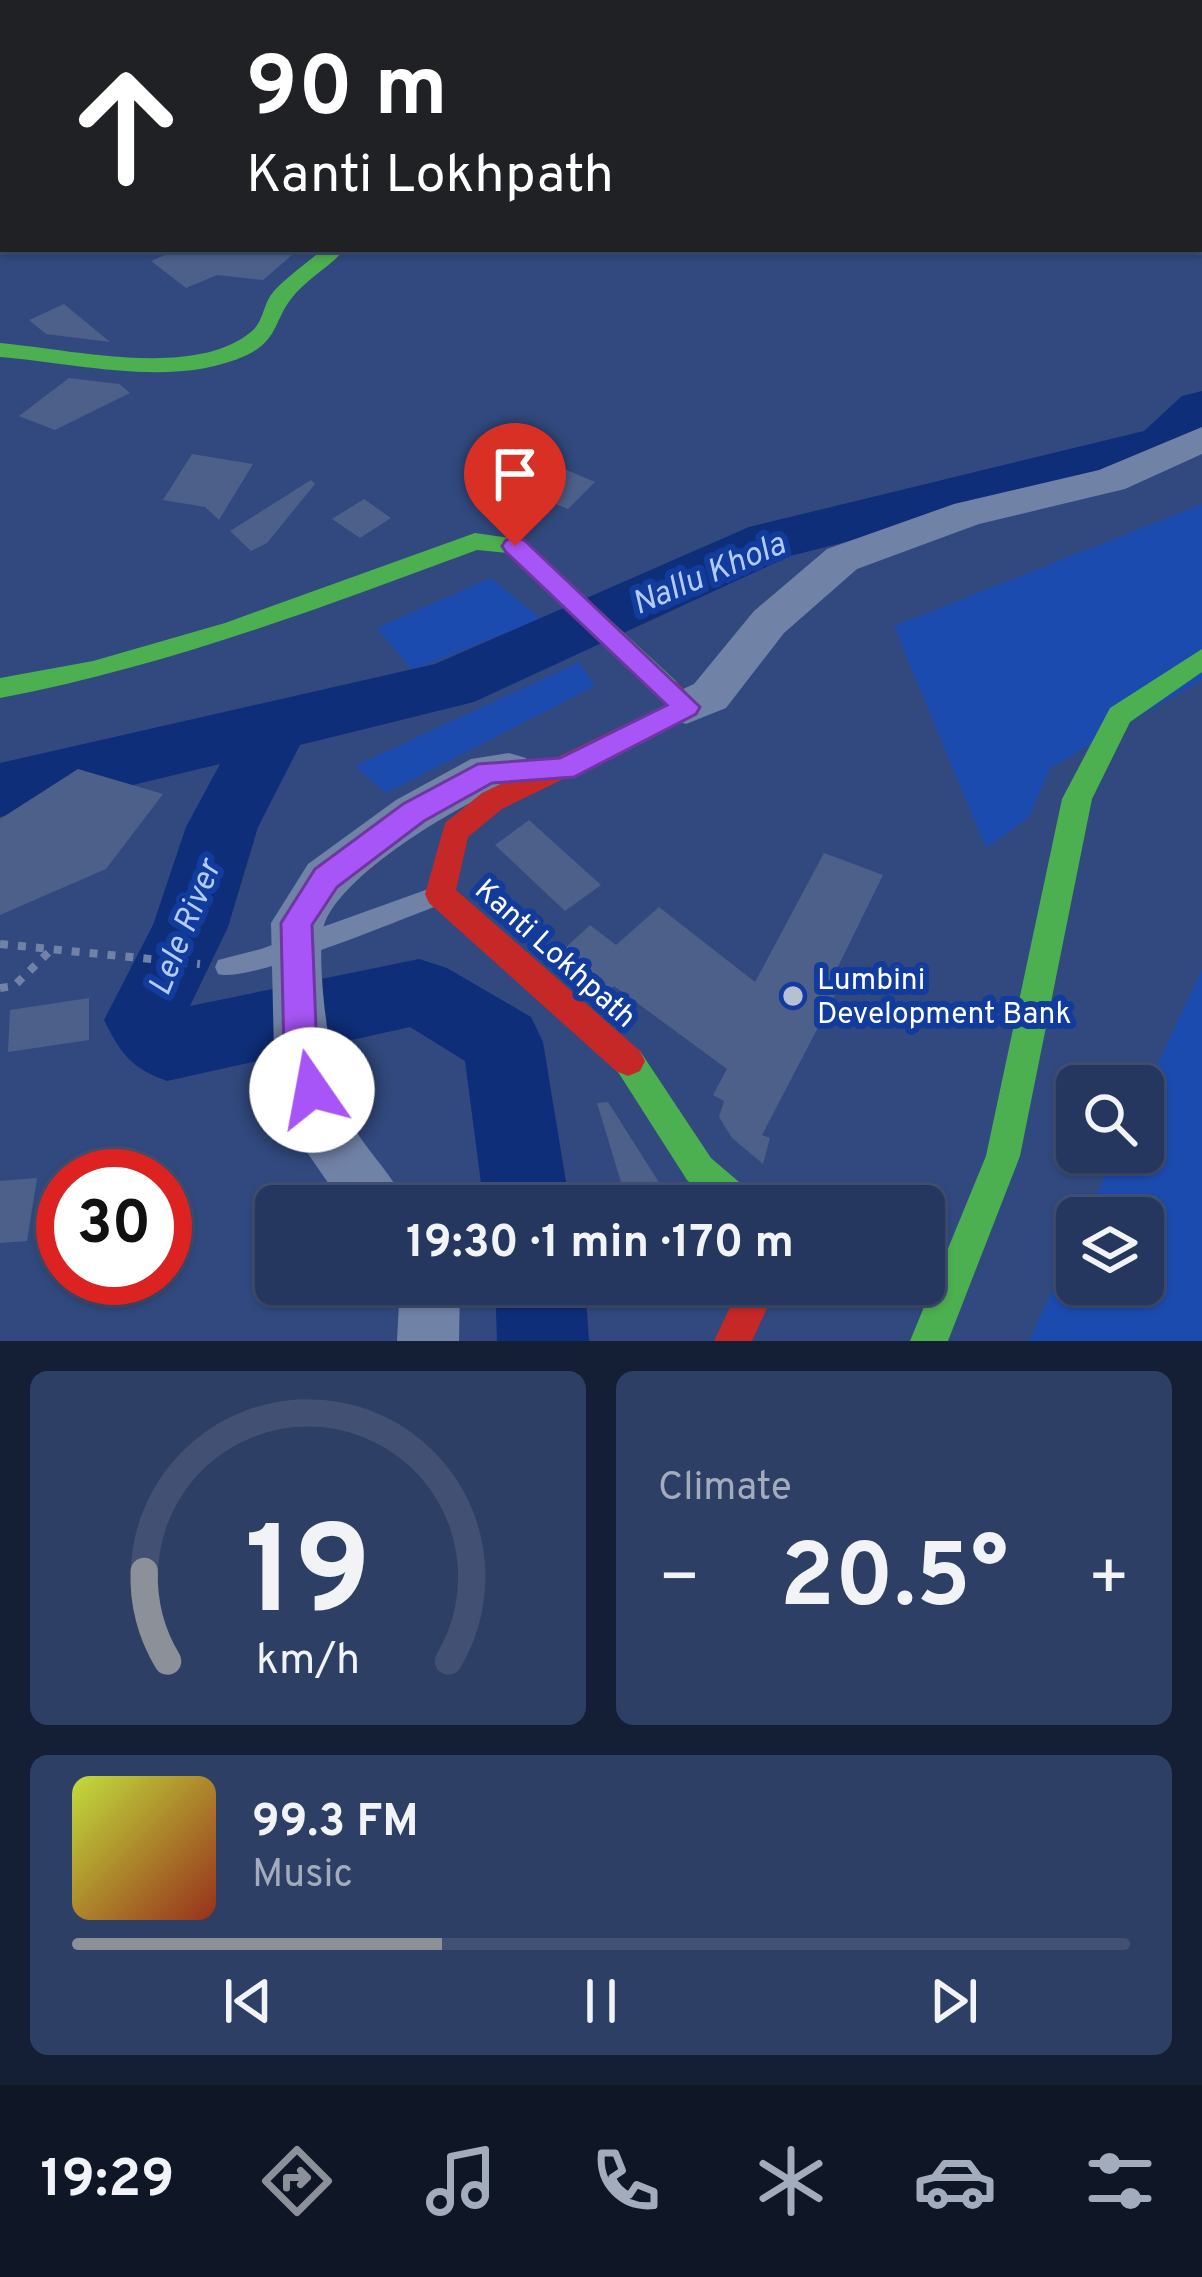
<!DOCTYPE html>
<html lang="en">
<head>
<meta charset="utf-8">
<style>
  body { margin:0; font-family:Overpass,sans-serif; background:#2d3f64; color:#f1f3f6; height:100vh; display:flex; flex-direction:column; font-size:45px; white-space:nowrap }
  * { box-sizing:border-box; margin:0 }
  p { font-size:39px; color:#a3acbc }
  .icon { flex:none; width:66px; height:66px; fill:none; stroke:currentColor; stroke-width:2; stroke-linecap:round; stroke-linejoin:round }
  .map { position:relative; height:1341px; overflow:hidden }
  .sheet { display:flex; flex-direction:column; gap:30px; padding:30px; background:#141e34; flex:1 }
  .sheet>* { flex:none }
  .top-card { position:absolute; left:0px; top:0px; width:1203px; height:252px; box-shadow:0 3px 9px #0004,0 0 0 3px #425173; background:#202124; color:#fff; overflow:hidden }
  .controls { position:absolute; left:1056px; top:1065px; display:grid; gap:24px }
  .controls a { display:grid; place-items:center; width:108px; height:108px; border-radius:18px; background:#25375e; box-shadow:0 3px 9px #0004,0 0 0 3px #425173; font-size:60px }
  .speed { position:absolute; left:36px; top:1149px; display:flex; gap:24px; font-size:60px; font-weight:700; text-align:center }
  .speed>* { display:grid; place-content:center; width:156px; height:156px; border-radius:50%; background:#25375e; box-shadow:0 3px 9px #0004,0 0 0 3px #425173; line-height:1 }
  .speed .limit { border:18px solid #d22; background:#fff; color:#111 }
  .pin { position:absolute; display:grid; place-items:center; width:102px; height:102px; color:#fff; margin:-123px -51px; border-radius:50% 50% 50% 0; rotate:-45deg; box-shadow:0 0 12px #0007 }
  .pin .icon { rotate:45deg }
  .me { position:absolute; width:132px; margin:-66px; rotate:348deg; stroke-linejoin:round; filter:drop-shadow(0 0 9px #0008) }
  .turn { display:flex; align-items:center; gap:42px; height:252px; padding:0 48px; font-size:54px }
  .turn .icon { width:156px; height:156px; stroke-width:2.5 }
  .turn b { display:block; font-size:84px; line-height:102px }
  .big { font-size:90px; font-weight:700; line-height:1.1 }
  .sheet .tile { flex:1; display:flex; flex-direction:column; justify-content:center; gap:18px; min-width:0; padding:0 42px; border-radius:18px; background:#2d3f64 }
  .sheet .dial { align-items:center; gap:0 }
  .dial svg { height:312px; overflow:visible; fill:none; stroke:#425173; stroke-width:7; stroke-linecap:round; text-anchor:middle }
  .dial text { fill:#f1f3f6; stroke:none }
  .song { display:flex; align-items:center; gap:36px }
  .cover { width:144px; height:144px; border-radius:18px; background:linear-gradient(135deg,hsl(70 70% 55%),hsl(10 70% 35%)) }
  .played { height:12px; border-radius:6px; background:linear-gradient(90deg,#8c9099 35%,#425173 35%) }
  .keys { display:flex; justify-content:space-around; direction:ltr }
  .heat { display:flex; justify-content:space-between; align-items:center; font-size:66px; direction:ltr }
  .sheet .tiles { flex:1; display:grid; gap:30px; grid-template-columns:1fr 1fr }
  .tile:last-child { grid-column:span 2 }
  .trip { position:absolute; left:255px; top:1185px; width:690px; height:120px; border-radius:18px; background:#25375e; box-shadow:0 3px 9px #0004,0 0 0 3px #425173; font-weight:700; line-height:120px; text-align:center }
  .tabs { display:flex; height:192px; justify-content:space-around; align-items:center; background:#0f1626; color:#a3acbc }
  .tabs .icon { width:84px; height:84px }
  .tabs .on { color:#8c9099 }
  .tabs b { font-size:54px; color:#f1f3f6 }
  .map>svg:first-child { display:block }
  .green { fill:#1c4baf }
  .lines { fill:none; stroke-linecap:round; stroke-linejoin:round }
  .river { fill:#0e2e79; fill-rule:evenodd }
  .building { fill:#4c608a }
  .path-far1 { stroke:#7182a7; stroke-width:4.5; stroke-dasharray:4.5 6; stroke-linecap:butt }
  .path { stroke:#7182a7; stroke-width:8; stroke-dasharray:8 10; stroke-linecap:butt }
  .lane { fill:#7182a7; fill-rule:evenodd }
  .street { fill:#7182a7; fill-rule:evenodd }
  .fast { fill:#4caf50; fill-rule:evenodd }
  .jam { fill:#c62828; fill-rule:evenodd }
  .route { fill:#a855f7; stroke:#6d37a1; stroke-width:3 }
  .poi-dot { fill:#b7bfd2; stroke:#113c9d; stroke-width:4.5 }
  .labels { text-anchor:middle; stroke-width:12; stroke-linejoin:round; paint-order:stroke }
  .street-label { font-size:30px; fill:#fff; stroke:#113c9d }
  .poi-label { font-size:30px; fill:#fff; stroke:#113c9d; text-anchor:start }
  .water-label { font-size:33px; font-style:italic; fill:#b3cbfb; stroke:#113c9d }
</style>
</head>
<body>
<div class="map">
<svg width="1202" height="1341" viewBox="0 0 1202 1341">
  <rect width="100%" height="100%" fill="#31497e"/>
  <g class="green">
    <path d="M1202,504V680L1050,768L1029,817L986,848L894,626Z"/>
    <path d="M491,578L541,619L412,670L377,628Z"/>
    <path d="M579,662L595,686L386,793L355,766Z"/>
    <path d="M1202,969V1341H1029L1077,1237V1284H1143V1218H1086L1116,1152H1143V1095Z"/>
  </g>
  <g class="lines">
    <g class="river">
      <path d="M1202,391V439L1184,457L790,556L474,702L300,745L258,827L228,927L190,1006L419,959L447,968L531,1017L543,1042L570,1206H484L465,1061L410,1027L167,1081C131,1068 121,1054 104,1020L153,925L186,827L220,764L0,817V763L435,664L749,527L1144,431L1182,396Z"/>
      <path d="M495,1284H585L589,1341H497Z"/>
    </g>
  </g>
  <g class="building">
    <path d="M166,249H299L263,280L217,275L186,288L151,261L165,255Z"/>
    <path d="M64,304L110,342L46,334L29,320Z"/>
    <path d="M69,378L119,384L130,393L55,430L19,416Z"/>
    <path d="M192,454L253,464L219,520L205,507L163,500Z"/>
    <path d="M527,455L562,468L595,482L568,509L500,482Z"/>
    <path d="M311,480L315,484L267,543L251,551L230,531Z"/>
    <path d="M364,499L391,518L360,538L332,519Z"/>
    <path d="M78,769L163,794L106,869L0,915V819Z"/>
    <path d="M529,820L601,885L565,911L495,845Z"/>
    <path d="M824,853L883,875L828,987L837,991L762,1135L770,1138L763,1164L732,1138L719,1117L724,1101L713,1095L727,1069L614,986L609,990L563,950L590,925L616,945L659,907L755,982Z"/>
    <path d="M89,998V1040L8,1052L10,1010Z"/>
    <path d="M608,1102L667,1195L670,1206H641L621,1182L597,1103Z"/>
    <path d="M37,1178L27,1241L0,1243V1181Z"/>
  </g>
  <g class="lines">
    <path class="path-far1" d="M106,0L113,3"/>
    <g class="path">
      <path d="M0,944L200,964"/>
      <path d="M0,988L14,986L49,952"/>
    </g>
    <path class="lane" d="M434,887L442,890L446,897L442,904C404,918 248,984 218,974L215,967L218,960L261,949Z"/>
    <g class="street">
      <path d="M1202,427V454L1125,489L979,524L857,569L784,633L726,708L686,724L670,719L663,707L670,695L694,684L754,611L827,549L954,504L1099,470Z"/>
      <path d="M509,753L526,758L533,771L526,784C514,787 501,788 490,793C443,815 345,874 325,922C313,952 332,1082 346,1114C362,1147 392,1172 407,1206H344L302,1145L274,1053L271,923L308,864L396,800L471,759Z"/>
      <path d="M400,1284H460L459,1341H397Z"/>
    </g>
    <g class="fast">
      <path d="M323,249H345C330,267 305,280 291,299C274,321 278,340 247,355C174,389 77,363 0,357V343C70,349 195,380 252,331C264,321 263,303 274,291C288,276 307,263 323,249Z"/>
      <path d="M475,533L524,540L677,682L681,689L677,696H657L508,553L477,550C320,608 165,667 0,698V678L93,661L225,623Z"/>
      <path d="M1202,649V672L1130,722L1092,799L1020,1156L948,1341H910L986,1156L1062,799L1110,708Z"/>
      <path d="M628,1046L640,1051L711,1158L753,1194L758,1206H715L687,1180L611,1061L616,1051Z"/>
    </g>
    <g class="jam">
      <path d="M589,0H684L686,3H587Z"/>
      <path d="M667,679L677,682L700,707L696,714L502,809L468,837L456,890L640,1051L645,1061L640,1071L628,1076L616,1071L429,903L425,894L445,823L482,793L666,705L653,689Z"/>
      <path d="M741,1284H778L752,1341H714Z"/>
    </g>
  </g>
  <path class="route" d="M515,538L524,540L700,707L696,714L574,777L492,783L424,821L337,887L312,925L317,1053L329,1090L324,1101L312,1105L300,1101L284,1053L281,923L315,869L403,804L478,764L560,758L667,705L506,552L502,546L506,540Z"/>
  <circle class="poi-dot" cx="793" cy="996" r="12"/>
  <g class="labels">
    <g class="street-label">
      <text transform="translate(556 953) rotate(42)" y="10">Kanti Lokhpath</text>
    </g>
    <g class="poi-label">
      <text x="817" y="989">Lumbini<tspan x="817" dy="34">Development Bank</tspan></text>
    </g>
    <g class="water-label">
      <text transform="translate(708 572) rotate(-23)" y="12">Nallu Khola</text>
      <text transform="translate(183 927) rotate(-68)" y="12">Lele River</text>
    </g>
  </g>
</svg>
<div class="controls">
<a><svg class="icon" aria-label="search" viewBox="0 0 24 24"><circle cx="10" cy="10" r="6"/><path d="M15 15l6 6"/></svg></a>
<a><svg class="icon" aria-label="layers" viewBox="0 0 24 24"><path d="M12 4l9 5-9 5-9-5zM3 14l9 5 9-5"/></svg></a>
</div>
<div class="speed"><div class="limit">30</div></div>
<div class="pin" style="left:515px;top:546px;background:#d93025"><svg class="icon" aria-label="arrive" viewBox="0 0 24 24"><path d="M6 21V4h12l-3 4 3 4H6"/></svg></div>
<svg class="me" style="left:312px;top:1090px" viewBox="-20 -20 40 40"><circle r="19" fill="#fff"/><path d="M0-13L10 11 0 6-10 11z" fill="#a855f7"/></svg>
<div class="trip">19:30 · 1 min · 170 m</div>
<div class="top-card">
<div class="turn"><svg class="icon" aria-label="ahead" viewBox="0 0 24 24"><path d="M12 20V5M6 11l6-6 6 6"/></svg><div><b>90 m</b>Kanti Lokhpath</div></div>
</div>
</div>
<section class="sheet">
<div class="tiles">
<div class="tile dial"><svg viewBox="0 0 100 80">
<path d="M14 69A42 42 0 1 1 86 69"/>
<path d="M14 69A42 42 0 0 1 8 46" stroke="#8c9099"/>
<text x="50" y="56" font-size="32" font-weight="700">19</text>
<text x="50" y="72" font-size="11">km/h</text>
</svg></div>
<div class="tile"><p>Climate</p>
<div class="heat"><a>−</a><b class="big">20.5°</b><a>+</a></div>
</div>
<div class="tile">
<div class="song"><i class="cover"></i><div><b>99.3 FM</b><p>Music</p></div></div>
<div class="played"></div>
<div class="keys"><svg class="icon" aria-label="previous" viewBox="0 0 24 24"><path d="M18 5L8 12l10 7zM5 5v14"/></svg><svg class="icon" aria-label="pause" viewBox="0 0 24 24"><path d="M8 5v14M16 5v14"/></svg><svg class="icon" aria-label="next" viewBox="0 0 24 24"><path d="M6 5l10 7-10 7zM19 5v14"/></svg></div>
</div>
</div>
</section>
<nav class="tabs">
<b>19:29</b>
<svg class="icon on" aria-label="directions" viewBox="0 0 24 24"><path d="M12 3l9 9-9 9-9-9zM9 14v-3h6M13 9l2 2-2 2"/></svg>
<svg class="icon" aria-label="music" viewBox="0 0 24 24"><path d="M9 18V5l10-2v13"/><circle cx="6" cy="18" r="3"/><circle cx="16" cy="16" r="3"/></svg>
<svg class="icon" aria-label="phone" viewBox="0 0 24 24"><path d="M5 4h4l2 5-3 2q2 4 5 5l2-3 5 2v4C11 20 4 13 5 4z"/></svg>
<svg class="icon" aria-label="climate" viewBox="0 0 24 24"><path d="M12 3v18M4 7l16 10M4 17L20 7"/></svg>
<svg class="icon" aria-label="car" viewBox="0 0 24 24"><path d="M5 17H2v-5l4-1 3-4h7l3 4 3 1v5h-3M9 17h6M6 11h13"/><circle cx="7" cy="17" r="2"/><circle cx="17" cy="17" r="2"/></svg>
<svg class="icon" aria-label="filters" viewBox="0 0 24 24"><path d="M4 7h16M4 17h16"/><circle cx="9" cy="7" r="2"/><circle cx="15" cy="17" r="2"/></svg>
</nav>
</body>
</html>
